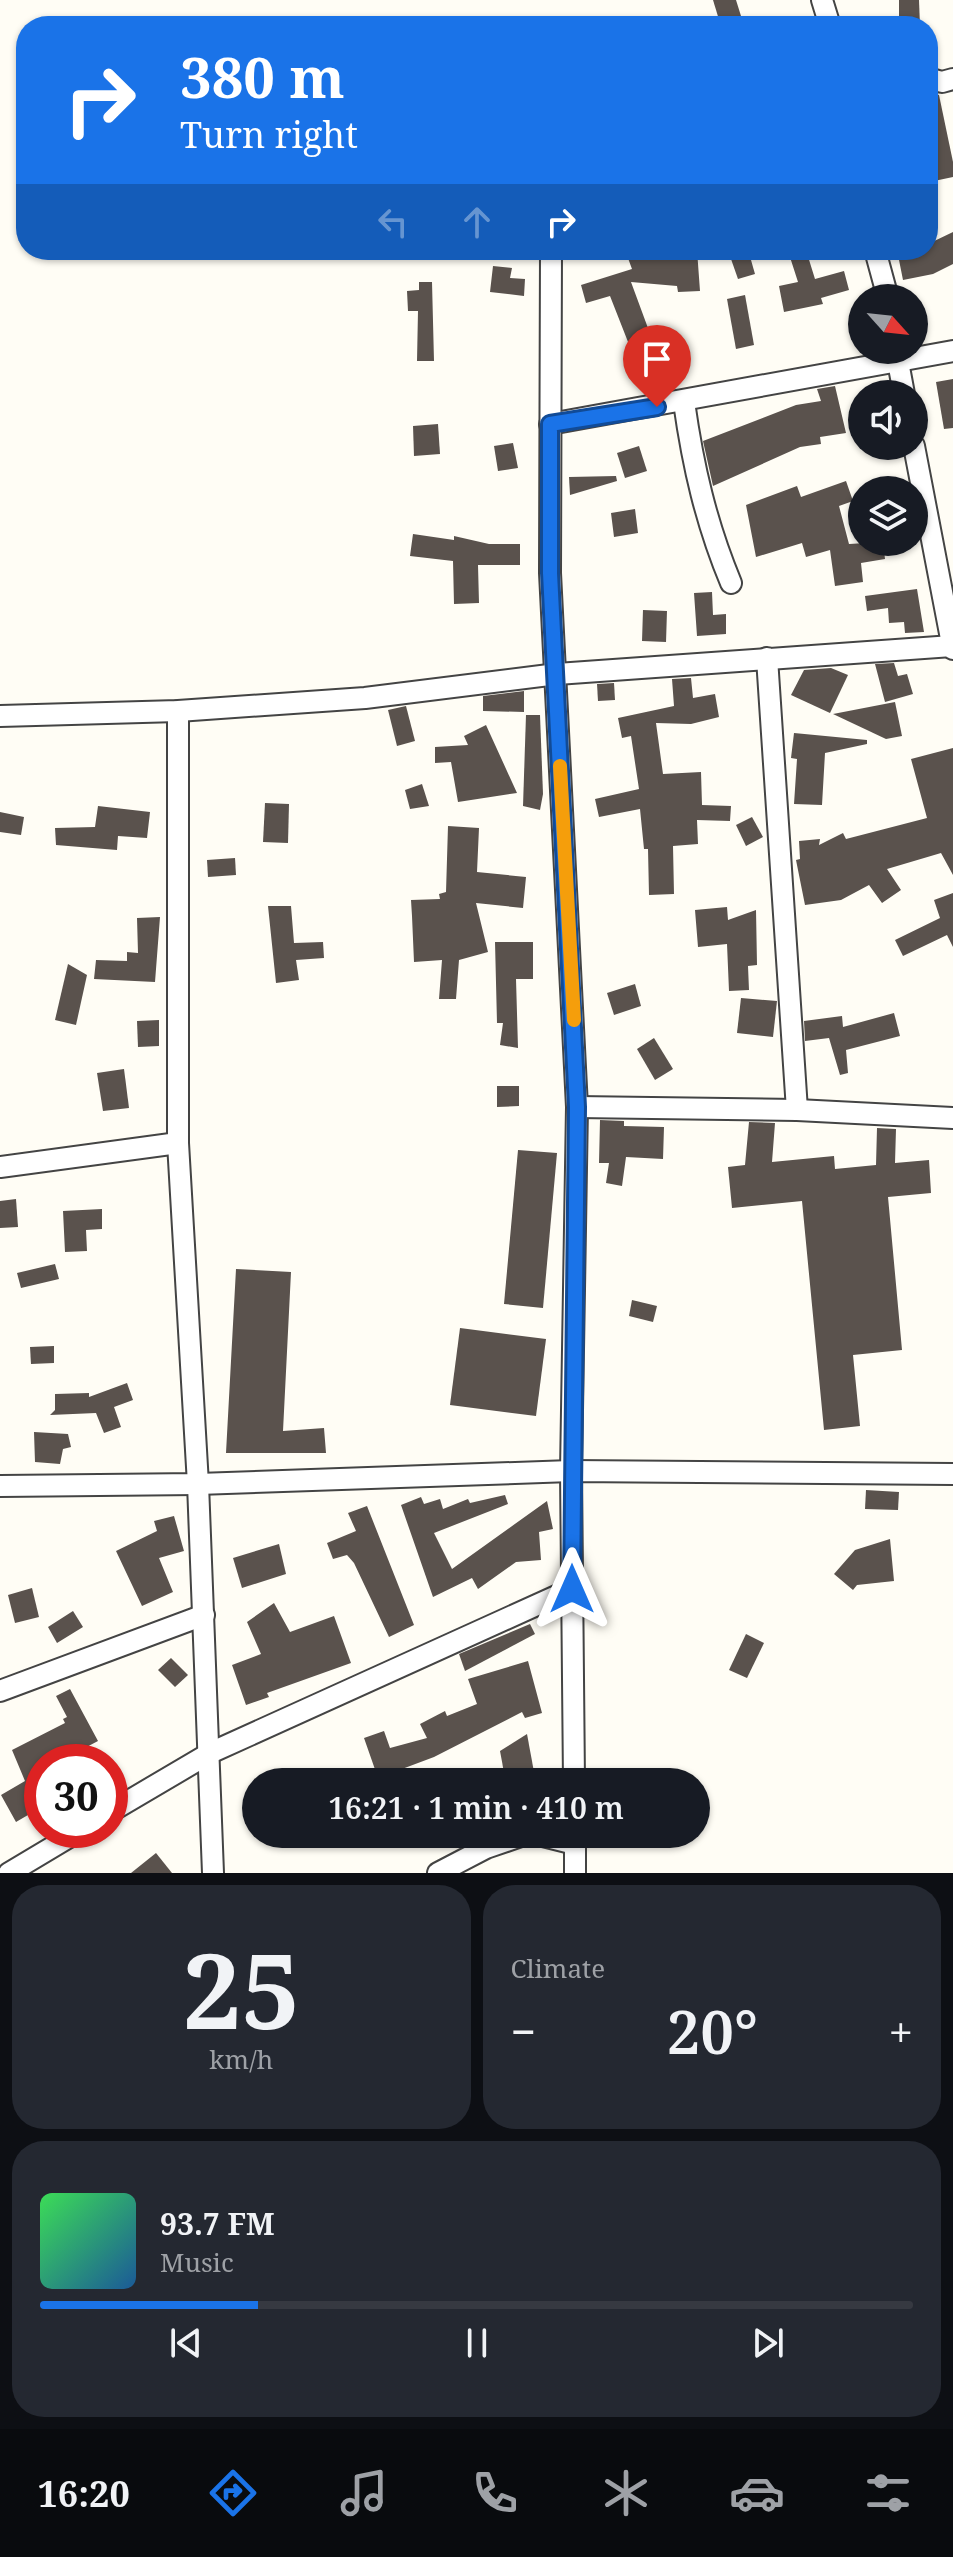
<!DOCTYPE html>
<html lang="en">
<head>
<meta charset="utf-8">
<style>
  body { margin:0; font-family:"Noto Serif",serif; background:#242831; color:#f1f3f6; height:100vh; display:flex; flex-direction:column; font-size:30px; white-space:nowrap }
  * { box-sizing:border-box; margin:0 }
  p { font-size:26px; color:#9ea1a6 }
  .icon { flex:none; width:44px; height:44px; fill:none; stroke:currentColor; stroke-width:2; stroke-linecap:round; stroke-linejoin:round }
  .map { position:relative; height:1873px; overflow:hidden }
  .drawer { display:flex; flex-direction:column; gap:12px; padding:12px; background:#0d0f14; flex:1 }
  .drawer>* { flex:none }
  .guide { position:absolute; left:16px; top:16px; width:922px; height:244px; border-radius:32px; box-shadow:0 2px 6px #0004; background:#1a73e8; color:#fff; overflow:hidden }
  .needle { width:52px; rotate:117deg }
  .tools { position:absolute; left:848px; top:284px; display:grid; gap:16px }
  .tools a { display:grid; place-items:center; width:80px; height:80px; border-radius:50%; background:#171b24; box-shadow:0 2px 6px #0004; font-size:40px }
  .speed { position:absolute; left:24px; top:1744px; display:flex; gap:16px; font-size:40px; font-weight:700; text-align:center }
  .speed>* { display:grid; place-content:center; width:104px; height:104px; border-radius:50%; background:#171b24; box-shadow:0 2px 6px #0004; line-height:1 }
  .speed .limit { border:12px solid #d22; background:#fff; color:#111 }
  .pin { position:absolute; display:grid; place-items:center; width:68px; height:68px; color:#fff; margin:-82px -34px; border-radius:50% 50% 50% 0; rotate:-45deg; box-shadow:0 0 8px #0007 }
  .pin .icon { rotate:45deg }
  .me { position:absolute; width:88px; margin:-44px; rotate:0deg; stroke-linejoin:round; filter:drop-shadow(0 0 6px #0008) }
  .turn { display:flex; align-items:center; gap:28px; height:168px; padding:0 32px; font-size:36px }
  .turn .icon { width:104px; height:104px; stroke-width:2.5 }
  .turn b { display:block; font-size:56px; line-height:68px }
  .lanes { display:flex; align-items:center; height:76px; padding:0 32px; background:#0003; justify-content:center; gap:40px; direction:ltr }
  .lanes .off { opacity:.35 }
  .big { font-size:60px; font-weight:600; line-height:1.1 }
  .drawer .widget { flex:1; display:flex; flex-direction:column; justify-content:center; gap:12px; min-width:0; padding:0 28px; border-radius:32px; background:#242831 }
  .drawer .dial { align-items:center; gap:0 }
  .dial b { font-size:104px; line-height:1 }
  .song { display:flex; align-items:center; gap:24px }
  .cover { width:96px; height:96px; border-radius:12px; background:linear-gradient(135deg,hsl(130 70% 55%),hsl(210 70% 35%)) }
  .played { height:8px; border-radius:4px; background:linear-gradient(90deg,#1a73e8 25%,#363941 25%) }
  .keys { display:flex; justify-content:space-around; direction:ltr }
  .heat { display:flex; justify-content:space-between; align-items:center; font-size:44px; direction:ltr }
  .drawer .tiles { flex:1; display:grid; gap:12px; grid-template-columns:1fr 1fr }
  .widget:last-child { grid-column:span 2 }
  .trip { position:absolute; left:242px; top:1768px; width:468px; height:80px; border-radius:40px; background:#171b24; box-shadow:0 2px 6px #0004; font-weight:600; line-height:80px; text-align:center }
  .menu { display:flex; height:128px; justify-content:space-around; align-items:center; background:#090b0e; color:#9ea1a6 }
  .menu .icon { width:56px; height:56px }
  .menu .current { color:#1a73e8 }
  .menu b { font-size:36px; color:#f1f3f6 }
  .map>svg:first-child { display:block }
  .building { fill:#5a524d }
  .lines { fill:none; stroke-linecap:round; stroke-linejoin:round }
  .minor-casing { stroke:#444; stroke-width:24 }
  .minor { stroke:#fff; stroke-width:20 }
  .route-casing { stroke:#114b97; stroke-width:20 }
  .route { stroke:#1a73e8; stroke-width:14 }
  .slow { stroke:#f59e0b; stroke-width:14 }
</style>
</head>
<body>
<div class="map">
<svg width="953" height="1873" viewBox="0 0 953 1873">
  <rect width="100%" height="100%" fill="#fffdf5"/>
  <g class="building">
    <path d="M713,0H736L741,16L720,23Z"/>
    <path d="M899,0H919L920,26H899Z"/>
    <path d="M928,92L939,95L953,162V177L934,181L928,145Z"/>
    <path d="M953,232V264L933,274L903,280L897,250H928V244Z"/>
    <path d="M625,250H697L700,291L678,292L677,286L631,282L652,339L630,347L610,296L586,303L581,285L632,269Z"/>
    <path d="M806,250L815,279L844,271L849,290L821,298L823,304L784,312L779,286L798,282L789,254Z"/>
    <path d="M749,253L755,274L738,279L731,259Z"/>
    <path d="M493,266L512,268L510,278L525,279L524,296L490,292Z"/>
    <path d="M419,282H432L434,361H417L418,311H408L407,291L419,290Z"/>
    <path d="M745,295L754,345L736,349L727,299Z"/>
    <path d="M953,379V428L944,429L936,382Z"/>
    <path d="M835,386L846,433L820,437L821,444L800,447L713,486L703,441L796,405L821,401L817,389Z"/>
    <path d="M438,424L440,454L414,456L413,426Z"/>
    <path d="M513,443L518,468L498,471L494,446Z"/>
    <path d="M639,446L647,471L625,478L617,453Z"/>
    <path d="M616,476L617,481L570,495L569,477Z"/>
    <path d="M846,481L853,501L839,506L849,544L883,542L885,559L861,563L863,582L835,586L830,550L806,557L802,543L756,557L746,505L797,486L801,497Z"/>
    <path d="M635,509L638,533L614,537L611,513Z"/>
    <path d="M413,534L454,540V536L489,544H520V565H478L479,603L454,604L453,561L410,556Z"/>
    <path d="M917,589L924,632L905,633L904,622L889,623L888,608L867,611L865,596Z"/>
    <path d="M712,592L713,615L726,614V634L697,636L694,593Z"/>
    <path d="M643,610L667,611L666,642L642,641Z"/>
    <path d="M894,663L898,676L907,674L913,694L885,702L875,664Z"/>
    <path d="M831,668L848,675L830,713L791,695L804,670Z"/>
    <path d="M691,678L693,698L715,694L719,717L691,724L656,723L663,774L701,772L702,805L731,806L730,821L697,820L698,844L673,846L674,894L649,895L648,849H644L640,809L599,817L595,799L639,789L631,736L622,738L618,718L674,706L672,679Z"/>
    <path d="M614,683L615,700L598,701L597,684Z"/>
    <path d="M524,691V712L483,711V696Z"/>
    <path d="M895,702L902,736L886,739L833,714Z"/>
    <path d="M406,706L415,741L397,746L388,710Z"/>
    <path d="M526,715H540L543,794L540,810L523,806Z"/>
    <path d="M486,725L517,793L458,802L451,762L435,763V747L468,745L464,736Z"/>
    <path d="M794,733L867,740V744L825,753L822,805L794,804L797,759L791,758Z"/>
    <path d="M953,748V875L941,853L887,869L901,890L882,903L869,885L841,900L805,905L796,860L800,859L799,841L820,839L819,845L843,833L846,839L927,818L911,759Z"/>
    <path d="M422,784L429,806L410,809L405,790Z"/>
    <path d="M265,803L289,804L288,843L263,842Z"/>
    <path d="M98,806L150,812L147,838L118,836L117,850L56,845L55,828L95,827Z"/>
    <path d="M0,812L24,817L21,835L0,832Z"/>
    <path d="M752,817L763,837L746,846L736,825Z"/>
    <path d="M448,826L479,828L477,872L526,877L523,908L476,903L488,952L459,960L456,999H439L442,960L414,962L412,916L411,900L440,899L439,894L446,892Z"/>
    <path d="M235,858L236,875L208,877L207,860Z"/>
    <path d="M953,893V947L947,935L903,956L895,940L940,918L934,900Z"/>
    <path d="M268,906H291L294,943L323,942L324,958L296,960L299,980L276,983Z"/>
    <path d="M727,907L728,920L756,910L757,965L748,966L749,990L729,991L727,944L698,947L695,910Z"/>
    <path d="M160,917L155,982L94,979L96,960L127,961V952L138,953L137,918Z"/>
    <path d="M495,942H533V979H516L518,1048L500,1045L503,1023H497Z"/>
    <path d="M68,964L87,975L76,1025L55,1020Z"/>
    <path d="M635,984L641,1006L614,1015L607,993Z"/>
    <path d="M741,998L777,1001L773,1037L737,1033Z"/>
    <path d="M894,1013L900,1036L846,1050L848,1073L840,1075L829,1038L805,1041L804,1021L842,1016L843,1027Z"/>
    <path d="M159,1020V1046L138,1047L137,1021Z"/>
    <path d="M654,1038L673,1069L655,1080L637,1049Z"/>
    <path d="M124,1069L129,1108L103,1111L97,1073Z"/>
    <path d="M497,1086H519V1106L497,1107Z"/>
    <path d="M600,1120L624,1121V1126L664,1127L663,1159L626,1157L622,1186L606,1183L609,1163H599Z"/>
    <path d="M749,1122L775,1123L772,1162L834,1156L835,1169L876,1165L877,1128L896,1129L895,1163L929,1160L931,1193L888,1197L902,1350L853,1355L860,1426L824,1430L802,1201L732,1208L728,1167L745,1165Z"/>
    <path d="M518,1150L557,1153L543,1308L504,1304Z"/>
    <path d="M16,1199L18,1227L0,1228V1201Z"/>
    <path d="M102,1209V1229L86,1230L87,1251L65,1252L63,1211Z"/>
    <path d="M55,1264L59,1279L21,1288L17,1273Z"/>
    <path d="M236,1269L291,1272L283,1431L324,1428L326,1453H226Z"/>
    <path d="M632,1300L657,1306L653,1322L629,1316Z"/>
    <path d="M460,1328L546,1339L536,1416L450,1405Z"/>
    <path d="M54,1346V1363L31,1364L30,1347Z"/>
    <path d="M127,1383L133,1400L114,1407L121,1427L104,1433L96,1413L50,1415L55,1410V1394L89,1393V1397Z"/>
    <path d="M34,1432L68,1434L71,1447L63,1449L60,1464L35,1462Z"/>
    <path d="M866,1490L899,1492L898,1510L865,1509Z"/>
    <path d="M505,1495L508,1504L434,1533L452,1569L547,1501L553,1529L539,1532L541,1560L516,1562L478,1589L472,1578L433,1597L401,1505L421,1497L424,1504L440,1499L443,1509L468,1499L470,1503Z"/>
    <path d="M367,1506L414,1625L389,1637L354,1563L347,1555L333,1559L327,1543L356,1531L348,1513Z"/>
    <path d="M174,1516L184,1551L159,1558L173,1592L142,1606L116,1551L157,1531L154,1521Z"/>
    <path d="M890,1539L894,1581L857,1585L853,1590L834,1574L855,1550Z"/>
    <path d="M279,1544L286,1574L242,1588L233,1558Z"/>
    <path d="M32,1588L39,1617L15,1623L8,1595Z"/>
    <path d="M274,1603L290,1632L334,1616L351,1663L267,1693L269,1697L246,1705L232,1665L261,1654L247,1622Z"/>
    <path d="M73,1611L83,1627L57,1643L48,1627Z"/>
    <path d="M530,1624L535,1634L465,1671L459,1654Z"/>
    <path d="M746,1634L764,1643L747,1678L729,1670Z"/>
    <path d="M171,1658L188,1675L175,1687L158,1670Z"/>
    <path d="M528,1661L542,1713L525,1718L522,1712L434,1757L378,1778L364,1738L384,1731L390,1748L427,1738L420,1724L445,1711L447,1716L477,1704L468,1679Z"/>
    <path d="M70,1689L98,1741L79,1751L76,1745L42,1762V1812L40,1808L16,1822L1,1795L25,1781L12,1750L65,1723L63,1719L67,1717L56,1696Z"/>
    <path d="M527,1734L534,1772L505,1778L500,1751Z"/>
    <path d="M156,1853L172,1873H131Z"/>
  </g>
  <g class="lines">
    <defs>
      <g id="minor">
        <path d="M822,0L830,26"/>
        <path d="M928,78L942,82L953,79"/>
        <path d="M551,250L550,573L577,1107L571,1471L574,1782"/>
        <path d="M875,250L888,298"/>
        <path d="M896,351L904,394"/>
        <path d="M684,402C693,466 706,523 731,583"/>
        <path d="M550,424L953,351"/>
        <path d="M914,446L953,649"/>
        <path d="M767,658L797,1110"/>
        <path d="M178,711V1143L198,1484L213,1873"/>
        <path d="M0,716L178,711L365,698L557,674L952,646"/>
        <path d="M577,1107L797,1110L953,1118"/>
        <path d="M0,1167L178,1143"/>
        <path d="M0,1486L198,1484L571,1471L953,1474"/>
        <path d="M0,1691L204,1615"/>
        <path d="M110,1812L210,1753L572,1589"/>
        <path d="M535,1834L575,1844"/>
        <path d="M575,1834V1873"/>
        <path d="M9,1873L81,1830"/>
        <path d="M438,1873L486,1848L527,1834"/>
      </g>
    </defs>
    <use href="#minor" class="minor-casing"/>
    <use href="#minor" class="minor"/>
  </g>
  <g class="lines">
    <defs>
      <path id="route" d="M572,1589L577,1107L550,573V424L657,407"/>
    </defs>
    <use href="#route" class="route-casing"/>
    <use href="#route" class="route"/>
    <path class="slow" d="M560,766L574,1020"/>
  </g>
</svg>
<div class="tools">
<a><svg class="needle" viewBox="-14 -14 28 28"><path d="M0-13l5 13h-10z" fill="#e53935"/><path d="M0 13l5-13h-10z" fill="#9ea1a6"/></svg></a>
<a><svg class="icon" aria-label="sound" viewBox="0 0 24 24"><path d="M4 9h4l5-4v14l-5-4H4zM17 9q2 3 0 6"/></svg></a>
<a><svg class="icon" aria-label="layers" viewBox="0 0 24 24"><path d="M12 4l9 5-9 5-9-5zM3 14l9 5 9-5"/></svg></a>
</div>
<div class="speed"><div class="limit">30</div></div>
<div class="pin" style="left:657px;top:407px;background:#d93025"><svg class="icon" aria-label="arrive" viewBox="0 0 24 24"><path d="M6 21V4h12l-3 4 3 4H6"/></svg></div>
<svg class="me" style="left:572px;top:1589px" viewBox="-20 -20 40 40"><path d="M0-17L14 15 0 8-14 15z" fill="#1a73e8" stroke="#fff" stroke-width="4"/></svg>
<div class="trip">16:21 · 1 min · 410 m</div>
<div class="guide">
<div class="turn"><svg class="icon" aria-label="right" viewBox="0 0 24 24"><path d="M7 20v-9h11M14 6l5 5-5 5"/></svg><div><b>380 m</b>Turn right</div></div>
<div class="lanes"><svg class="icon off" aria-label="left" viewBox="0 0 24 24"><path d="M17 20v-9H6M10 6l-5 5 5 5"/></svg><svg class="icon off" aria-label="ahead" viewBox="0 0 24 24"><path d="M12 20V5M6 11l6-6 6 6"/></svg><svg class="icon" aria-label="right" viewBox="0 0 24 24"><path d="M7 20v-9h11M14 6l5 5-5 5"/></svg></div>
</div>
</div>
<section class="drawer">
<div class="tiles">
<div class="widget dial"><b>25</b><p>km/h</p></div>
<div class="widget"><p>Climate</p>
<div class="heat"><a>−</a><b class="big">20°</b><a>+</a></div>
</div>
<div class="widget">
<div class="song"><i class="cover"></i><div><b>93.7 FM</b><p>Music</p></div></div>
<div class="played"></div>
<div class="keys"><svg class="icon" aria-label="previous" viewBox="0 0 24 24"><path d="M18 5L8 12l10 7zM5 5v14"/></svg><svg class="icon" aria-label="pause" viewBox="0 0 24 24"><path d="M8 5v14M16 5v14"/></svg><svg class="icon" aria-label="next" viewBox="0 0 24 24"><path d="M6 5l10 7-10 7zM19 5v14"/></svg></div>
</div>
</div>
</section>
<nav class="menu">
<b>16:20</b>
<svg class="icon current" aria-label="directions" viewBox="0 0 24 24"><path d="M12 3l9 9-9 9-9-9zM9 14v-3h6M13 9l2 2-2 2"/></svg>
<svg class="icon" aria-label="music" viewBox="0 0 24 24"><path d="M9 18V5l10-2v13"/><circle cx="6" cy="18" r="3"/><circle cx="16" cy="16" r="3"/></svg>
<svg class="icon" aria-label="phone" viewBox="0 0 24 24"><path d="M5 4h4l2 5-3 2q2 4 5 5l2-3 5 2v4C11 20 4 13 5 4z"/></svg>
<svg class="icon" aria-label="climate" viewBox="0 0 24 24"><path d="M12 3v18M4 7l16 10M4 17L20 7"/></svg>
<svg class="icon" aria-label="car" viewBox="0 0 24 24"><path d="M5 17H2v-5l4-1 3-4h7l3 4 3 1v5h-3M9 17h6M6 11h13"/><circle cx="7" cy="17" r="2"/><circle cx="17" cy="17" r="2"/></svg>
<svg class="icon" aria-label="filters" viewBox="0 0 24 24"><path d="M4 7h16M4 17h16"/><circle cx="9" cy="7" r="2"/><circle cx="15" cy="17" r="2"/></svg>
</nav>
</body>
</html>
